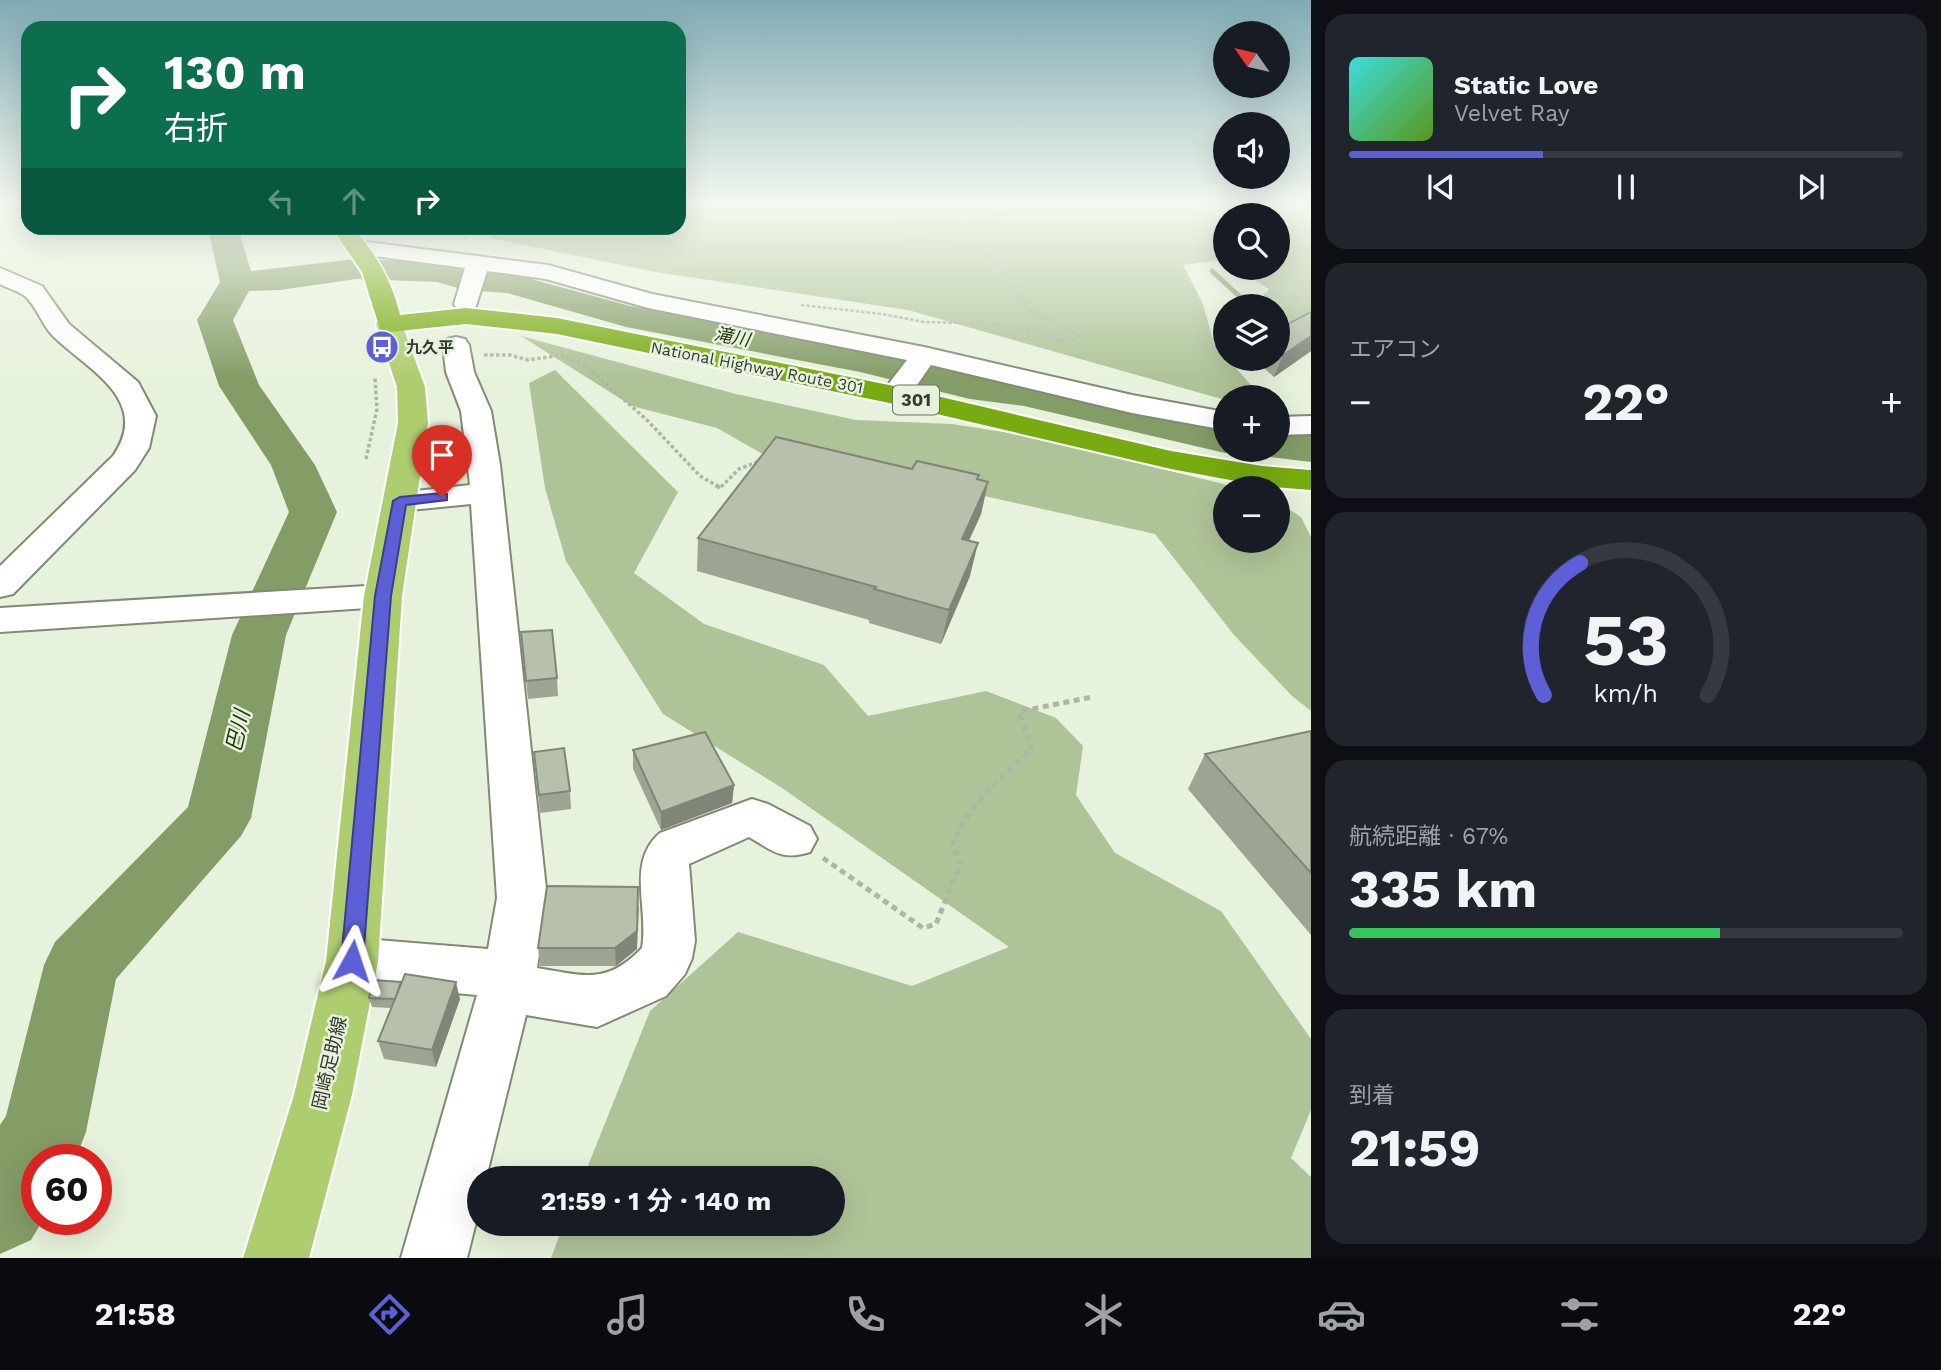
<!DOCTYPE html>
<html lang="ja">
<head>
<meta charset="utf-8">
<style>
  body { margin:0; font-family:"Work Sans","Noto Sans JP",sans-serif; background:#20242c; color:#f1f3f6; height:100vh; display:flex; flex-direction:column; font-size:26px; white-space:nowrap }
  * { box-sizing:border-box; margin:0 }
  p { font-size:23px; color:#9ea1a6 }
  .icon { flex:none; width:38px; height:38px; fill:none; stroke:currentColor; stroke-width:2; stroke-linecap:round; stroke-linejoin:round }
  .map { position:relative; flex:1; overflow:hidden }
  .drawer { display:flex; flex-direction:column; gap:14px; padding:14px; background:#0d0f14; width:630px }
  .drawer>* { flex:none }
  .banner { position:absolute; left:21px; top:21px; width:665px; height:214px; border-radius:21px; box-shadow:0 7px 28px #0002; background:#0b6e4f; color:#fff; overflow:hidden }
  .needle { width:46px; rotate:304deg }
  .controls { position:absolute; left:1213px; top:21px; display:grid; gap:14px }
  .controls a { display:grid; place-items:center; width:77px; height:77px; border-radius:50%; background:#171b24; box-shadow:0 7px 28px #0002; font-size:35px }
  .speed { position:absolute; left:21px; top:1144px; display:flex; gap:14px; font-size:35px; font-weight:700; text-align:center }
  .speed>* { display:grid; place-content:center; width:91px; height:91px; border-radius:50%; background:#171b24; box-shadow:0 7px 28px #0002; line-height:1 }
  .speed .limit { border:10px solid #d22; background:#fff; color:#111 }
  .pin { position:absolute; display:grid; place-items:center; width:60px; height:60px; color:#fff; margin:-72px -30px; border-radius:50% 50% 50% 0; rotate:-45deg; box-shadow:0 0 7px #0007 }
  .pin .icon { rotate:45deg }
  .me { position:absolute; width:77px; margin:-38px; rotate:5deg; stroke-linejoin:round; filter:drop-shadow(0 0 5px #0008) }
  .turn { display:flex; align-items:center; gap:24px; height:147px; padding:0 28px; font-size:32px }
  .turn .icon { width:91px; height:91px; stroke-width:2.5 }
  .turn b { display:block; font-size:49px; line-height:60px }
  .lanes { display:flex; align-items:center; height:66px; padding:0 28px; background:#0003; justify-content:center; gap:35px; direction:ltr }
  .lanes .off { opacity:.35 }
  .big { font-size:52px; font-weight:700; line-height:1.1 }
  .drawer .tile { flex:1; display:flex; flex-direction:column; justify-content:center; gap:10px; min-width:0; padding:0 24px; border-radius:21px; background:#20242c }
  .drawer .dial { align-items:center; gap:0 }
  .dial svg { height:182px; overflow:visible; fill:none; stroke:#363941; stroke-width:7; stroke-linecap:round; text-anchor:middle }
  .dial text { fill:#f1f3f6; stroke:none }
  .song { display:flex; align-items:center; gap:21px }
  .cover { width:84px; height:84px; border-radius:10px; background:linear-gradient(135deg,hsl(180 70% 55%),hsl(90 70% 35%)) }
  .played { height:7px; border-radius:4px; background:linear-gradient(90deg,#5d5fd7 35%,#363941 35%) }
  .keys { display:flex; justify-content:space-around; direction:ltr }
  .heat { display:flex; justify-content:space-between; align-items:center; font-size:38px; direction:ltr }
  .charge { height:10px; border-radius:5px; background:linear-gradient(90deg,#34c759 67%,#363941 0) }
  .trip { position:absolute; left:467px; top:1166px; width:378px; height:70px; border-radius:35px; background:#171b24; box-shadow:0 7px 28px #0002; font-weight:700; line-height:70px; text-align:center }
  .tab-bar { display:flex; height:112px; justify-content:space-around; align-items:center; background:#090b0e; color:#9ea1a6 }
  .tab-bar .icon { width:49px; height:49px }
  .tab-bar .on { color:#5d5fd7 }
  .tab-bar b { font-size:32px; color:#f1f3f6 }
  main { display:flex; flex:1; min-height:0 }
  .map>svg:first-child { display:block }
  .green { fill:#afc398 }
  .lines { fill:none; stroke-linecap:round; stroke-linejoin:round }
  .stream { stroke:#849c66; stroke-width:5 }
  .river { fill:#849c66; fill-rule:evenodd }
  .minor-casing { stroke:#808a75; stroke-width:4 }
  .major-casing { stroke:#fff; stroke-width:4 }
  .highway-casing { stroke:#fff; stroke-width:4 }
  .path-far3 { stroke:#adb6a5; stroke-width:2.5; stroke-dasharray:3.5 2; stroke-linecap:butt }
  .path-far2 { stroke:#adb6a5; stroke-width:3.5; stroke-dasharray:3.5 2.5; stroke-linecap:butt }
  .path-far1 { stroke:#adb6a5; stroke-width:4.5; stroke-dasharray:5 3.5; stroke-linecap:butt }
  .path { stroke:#adb6a5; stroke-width:5; stroke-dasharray:6 4.5; stroke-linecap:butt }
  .minor { fill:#fff; fill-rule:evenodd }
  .major { fill:#aecd6f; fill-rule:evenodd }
  .highway { fill:#78ab0f; fill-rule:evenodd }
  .wall { fill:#9da592 }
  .shaded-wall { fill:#7f8677 }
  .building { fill:#b6c0aa; stroke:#7f8677; stroke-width:2 }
  .route { fill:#5d5fd7; stroke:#3c3e8c; stroke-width:2 }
  .labels { text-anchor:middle; stroke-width:5; stroke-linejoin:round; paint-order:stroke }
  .far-poi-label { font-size:16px; font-weight:bold; fill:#363a32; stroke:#e7f2dc; text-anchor:start }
  .far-street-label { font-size:16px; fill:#363a32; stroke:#e7f2dc }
  .far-water-label { font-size:18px; font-style:italic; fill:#24340b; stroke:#e7f2dc }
  .shield { fill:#e7f2dc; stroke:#6b7165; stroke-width:2 }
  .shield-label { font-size:18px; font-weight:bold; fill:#363a32 }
  .street-label { font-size:19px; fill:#363a32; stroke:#e7f2dc }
  .water-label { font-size:21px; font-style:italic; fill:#24340b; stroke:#e7f2dc }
</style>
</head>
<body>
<main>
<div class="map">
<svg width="1311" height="1258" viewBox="0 0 1311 1258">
  <rect width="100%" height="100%" fill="#e7f2dc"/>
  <g class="green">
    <path d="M679,203H1311V328L1288,321L1278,314V306H1266L1259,301L1269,289L1237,268H1278V215H1225V260L1183,265L1203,304L1214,344L1262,397H1225V400L908,310L655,272L491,238V228H679Z"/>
    <path d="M521,336L736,394L856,420L952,424L1022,435L1240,488H1225V541H1278V502L1301,517L1311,537V711L1292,696L1234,635L1155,534L903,478L773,460L717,428L632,406Z"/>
    <path d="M555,370L678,492L634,573L704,624L824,665L868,716L986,691L1056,718L1083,746L1076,795L1115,853L1221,911L1311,1039V1110L1291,1158L1311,1177V1258H551L564,1223H833V1178H583L650,1011L738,932L912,986L1009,947L782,788L663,714L566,561L545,488L529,383Z"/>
  </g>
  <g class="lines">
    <path class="stream" d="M1212,271L1250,306"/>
    <g class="river">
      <path d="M208,228H238L251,271L356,259L440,262L468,270L509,273L630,306L860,350L970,375L1024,382L1225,427V450H1238L1225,453L1024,406L970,399L860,372L626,327L507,293L465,290L437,282L356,279L280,290L249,291L233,320L259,385L315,465L337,512L286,635L251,818L241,836L116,979L86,1132L75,1160H37V1220H43L31,1240L0,1254V1125L6,1116L44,965L55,942L188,807L232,635L289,512L271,465L219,386L197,320L220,282Z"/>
      <path d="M1278,434L1311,436V462L1263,456L1258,450H1278Z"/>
    </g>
    <defs>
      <g id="minor">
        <path d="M359,241L548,265L652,294L924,347L1132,395L1225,412V430L1132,413L931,365C918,382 908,407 884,401L880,395L907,360L648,308L546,279L487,271L475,309L466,311L457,309L454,304L465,268L351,253L348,248L351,243Z"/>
        <path d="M0,268L42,286L69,324L138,382L156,416L149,448L135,470L13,594L0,597V566L113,456C152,400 88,370 53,336C42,325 37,307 25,296C18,291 7,288 0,284Z"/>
        <path d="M456,337L465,339L469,345L474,372L491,411L500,465L547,898L537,968C583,975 606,986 642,948C649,909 626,862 660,833L752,799L768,804L810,826L817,839L810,852C782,861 773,851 749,837L689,864L695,941L692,958L685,974L666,996L597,1027L526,1015L486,1178H480V1206L467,1258H401L477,995L352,984L333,977L326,961L333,945L352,938L488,949L497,898L471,504L400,511L388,508L383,501L388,494L470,485L461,411L446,372L443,345L447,339Z"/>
        <path d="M1311,416V434L1278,435V417Z"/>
        <path d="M383,585L396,588L402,596L396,604L383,607L0,632V608Z"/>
      </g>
      <path id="major" d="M389,316L398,319L402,324L425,387L428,423L402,596L378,961L352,1095L309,1258H243L294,1095L326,961L364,596L398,423L397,387L376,324L380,319Z"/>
      <path id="highway" d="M332,228H353C376,254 392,281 400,315L466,308L557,318L894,386L1171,451L1262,466L1311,470V490L1262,486L1171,469L894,404L557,334L466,324L389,332L380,329L362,272Z"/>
    </defs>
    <use href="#minor" class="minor-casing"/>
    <use href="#major" class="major-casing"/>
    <use href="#highway" class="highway-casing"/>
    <g class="path-far3">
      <path d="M1189,203L1207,211L1214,226L1225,236"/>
      <path d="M1022,205C985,230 943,222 901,221L889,223L886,230L903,239L955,244L988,254L1021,293L1028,309L1068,329"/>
      <path d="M465,239L477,228"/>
      <path d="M801,305L882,314L924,322L1012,324L1026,329"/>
      <path d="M1266,306L1265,294L1297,299L1303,289L1294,279L1274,268"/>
      <path d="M1278,317L1294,326"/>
    </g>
    <g class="path-far2">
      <path d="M1021,327L1062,341L1078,338V334L1064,327"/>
      <path d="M484,355H510L528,360L562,355L586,366L647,420L700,476L719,487"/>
      <path d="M366,459L377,409L375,378"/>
      <path d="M721,487L739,469L764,459"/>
    </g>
    <path class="path-far1" d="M716,485L720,488L722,485"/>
    <path class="path" d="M823,858L923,928L936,924L961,862L952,844C969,804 1002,778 1032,749L1020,716L1022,711L1092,697"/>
    <use href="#minor" class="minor"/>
    <use href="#major" class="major"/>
    <use href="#highway" class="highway"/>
  </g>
  <g class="wall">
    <path d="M1311,312V351L1274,377L1254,359H1278V329Z"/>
    <path d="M912,469L979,475L978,479L988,482L981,514L969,541L970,576L941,644L869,623V620L697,571L698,538Z"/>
    <path d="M521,632L557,678L558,696L528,699Z"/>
    <path d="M1311,731V935L1188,789L1205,754Z"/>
    <path d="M633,750L734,785L732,803L661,830L633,769Z"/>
    <path d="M534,752L570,791L571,809L540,813Z"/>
    <path d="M639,906L637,949L616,966H540L538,948Z"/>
    <path d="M369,998L460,999L436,1067L384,1059L378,1041L391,1008L372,1007Z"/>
  </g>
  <g class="shaded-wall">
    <path d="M1311,336V351L1274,377L1283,355Z"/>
    <path d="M988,482L981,514L954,572L962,539Z"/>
    <path d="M978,543L970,576L941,644L949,610Z"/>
    <path d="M734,785L732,803L661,830V812Z"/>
    <path d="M638,887L637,949L616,966L615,948Z"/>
    <path d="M456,982L460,999L436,1067L432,1050Z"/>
  </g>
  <g class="building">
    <path d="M1311,312V336L1283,355L1278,350V329Z"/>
    <path d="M776,437L912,469L917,461L979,475L977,479L988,482L962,539L978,543L949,610L874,589L876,587L698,538Z"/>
    <path d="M552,630L557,678L526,681L521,632Z"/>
    <path d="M1311,731V873L1205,754Z"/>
    <path d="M705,732L734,785L661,812L633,750Z"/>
    <path d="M564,748L570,791L539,795L534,752Z"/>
    <path d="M547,886L638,887L637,931L615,948H538Z"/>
    <path d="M405,974L456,982L432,1050L378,1041Z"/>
    <path d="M373,980L401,982L395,999L369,998Z"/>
  </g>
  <linearGradient id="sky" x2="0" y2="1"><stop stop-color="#80aab4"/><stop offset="0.54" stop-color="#f4f9ef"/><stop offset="1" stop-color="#f4f9ef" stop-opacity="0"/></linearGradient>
  <rect width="1311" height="379" fill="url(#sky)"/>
  <path class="route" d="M442,493L447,494V500L406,505L391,596L363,961L360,968L352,971L344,968L341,961L375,596L393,501L400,497Z"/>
  <defs>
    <symbol id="bus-disc" viewBox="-11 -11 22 22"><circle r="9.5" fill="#5d5fd7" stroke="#e7f2dc"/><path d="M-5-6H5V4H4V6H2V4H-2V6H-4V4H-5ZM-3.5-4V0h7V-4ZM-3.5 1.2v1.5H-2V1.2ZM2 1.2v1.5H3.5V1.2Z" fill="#fff"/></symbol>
  </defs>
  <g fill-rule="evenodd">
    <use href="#bus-disc" x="363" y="328" width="38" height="38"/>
  </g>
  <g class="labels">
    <g class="far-poi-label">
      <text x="406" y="353">九久平</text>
    </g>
    <g class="far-street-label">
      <text transform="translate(757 367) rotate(11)" y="6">National Highway Route 301</text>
    </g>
    <g class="far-water-label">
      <text transform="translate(732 337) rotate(11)" y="6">滝川</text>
    </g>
    <rect class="shield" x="893" y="385.5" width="46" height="29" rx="5"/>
    <g class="shield-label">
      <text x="916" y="406">301</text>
    </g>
    <g class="street-label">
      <text transform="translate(329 1063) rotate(-77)" y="7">岡崎足助線</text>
    </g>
    <g class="water-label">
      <text transform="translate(238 731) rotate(-77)" y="7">巴川</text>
    </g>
  </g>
</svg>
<div class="controls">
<a><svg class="needle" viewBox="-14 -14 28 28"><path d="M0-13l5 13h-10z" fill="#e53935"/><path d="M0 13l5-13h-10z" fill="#9ea1a6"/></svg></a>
<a><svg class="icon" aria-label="sound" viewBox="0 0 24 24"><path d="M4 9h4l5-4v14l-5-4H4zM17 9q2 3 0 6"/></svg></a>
<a><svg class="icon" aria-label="search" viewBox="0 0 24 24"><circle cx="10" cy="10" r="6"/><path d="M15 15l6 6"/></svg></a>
<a><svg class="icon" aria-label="layers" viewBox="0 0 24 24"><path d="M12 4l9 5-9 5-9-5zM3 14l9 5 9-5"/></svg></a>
<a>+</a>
<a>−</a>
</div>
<div class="speed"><div class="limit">60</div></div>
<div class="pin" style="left:442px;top:497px;background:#d93025"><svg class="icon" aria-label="arrive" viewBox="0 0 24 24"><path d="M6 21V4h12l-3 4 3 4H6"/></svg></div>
<svg class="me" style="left:352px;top:961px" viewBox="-20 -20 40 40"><path d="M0-17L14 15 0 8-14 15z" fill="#5d5fd7" stroke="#fff" stroke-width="4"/></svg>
<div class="trip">21:59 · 1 分 · 140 m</div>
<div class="banner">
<div class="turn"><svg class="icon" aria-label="right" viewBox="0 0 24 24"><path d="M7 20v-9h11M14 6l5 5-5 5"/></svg><div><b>130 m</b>右折</div></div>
<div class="lanes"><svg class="icon off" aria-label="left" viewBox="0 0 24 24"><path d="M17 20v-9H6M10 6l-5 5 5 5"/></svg><svg class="icon off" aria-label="ahead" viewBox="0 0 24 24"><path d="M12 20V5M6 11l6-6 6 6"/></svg><svg class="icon" aria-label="right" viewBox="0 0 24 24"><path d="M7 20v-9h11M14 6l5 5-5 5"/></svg></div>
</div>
</div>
<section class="drawer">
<div class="tile">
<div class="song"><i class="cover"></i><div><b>Static Love</b><p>Velvet Ray</p></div></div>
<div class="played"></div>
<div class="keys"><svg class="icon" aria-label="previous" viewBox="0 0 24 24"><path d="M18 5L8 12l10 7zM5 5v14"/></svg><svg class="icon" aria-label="pause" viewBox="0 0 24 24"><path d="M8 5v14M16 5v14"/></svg><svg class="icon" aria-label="next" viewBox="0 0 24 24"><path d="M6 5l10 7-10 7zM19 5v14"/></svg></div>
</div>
<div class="tile"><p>エアコン</p>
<div class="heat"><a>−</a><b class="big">22°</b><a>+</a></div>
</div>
<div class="tile dial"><svg viewBox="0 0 100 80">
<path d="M14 69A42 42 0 1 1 86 69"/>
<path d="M14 69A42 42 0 0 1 30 11" stroke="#5d5fd7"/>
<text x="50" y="56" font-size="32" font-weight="700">53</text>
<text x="50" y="72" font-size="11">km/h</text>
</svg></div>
<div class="tile"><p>航続距離 · 67%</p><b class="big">335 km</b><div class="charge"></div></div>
<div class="tile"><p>到着</p><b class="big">21:59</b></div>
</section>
</main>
<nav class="tab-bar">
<b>21:58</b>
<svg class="icon on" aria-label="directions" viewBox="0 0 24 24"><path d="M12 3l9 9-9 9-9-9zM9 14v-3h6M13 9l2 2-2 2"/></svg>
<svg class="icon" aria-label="music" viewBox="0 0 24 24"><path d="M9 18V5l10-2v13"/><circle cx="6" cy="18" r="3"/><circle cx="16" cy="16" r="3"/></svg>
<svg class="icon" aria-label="phone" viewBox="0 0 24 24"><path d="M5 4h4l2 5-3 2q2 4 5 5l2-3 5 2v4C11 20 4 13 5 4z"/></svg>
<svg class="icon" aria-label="climate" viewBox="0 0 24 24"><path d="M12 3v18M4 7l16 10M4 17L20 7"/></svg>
<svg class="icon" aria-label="car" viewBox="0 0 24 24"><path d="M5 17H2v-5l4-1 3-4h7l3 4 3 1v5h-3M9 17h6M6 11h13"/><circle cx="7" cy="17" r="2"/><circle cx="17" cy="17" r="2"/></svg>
<svg class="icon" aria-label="filters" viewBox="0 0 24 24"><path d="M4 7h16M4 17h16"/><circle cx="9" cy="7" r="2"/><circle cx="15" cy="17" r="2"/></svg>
<b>22°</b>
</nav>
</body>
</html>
